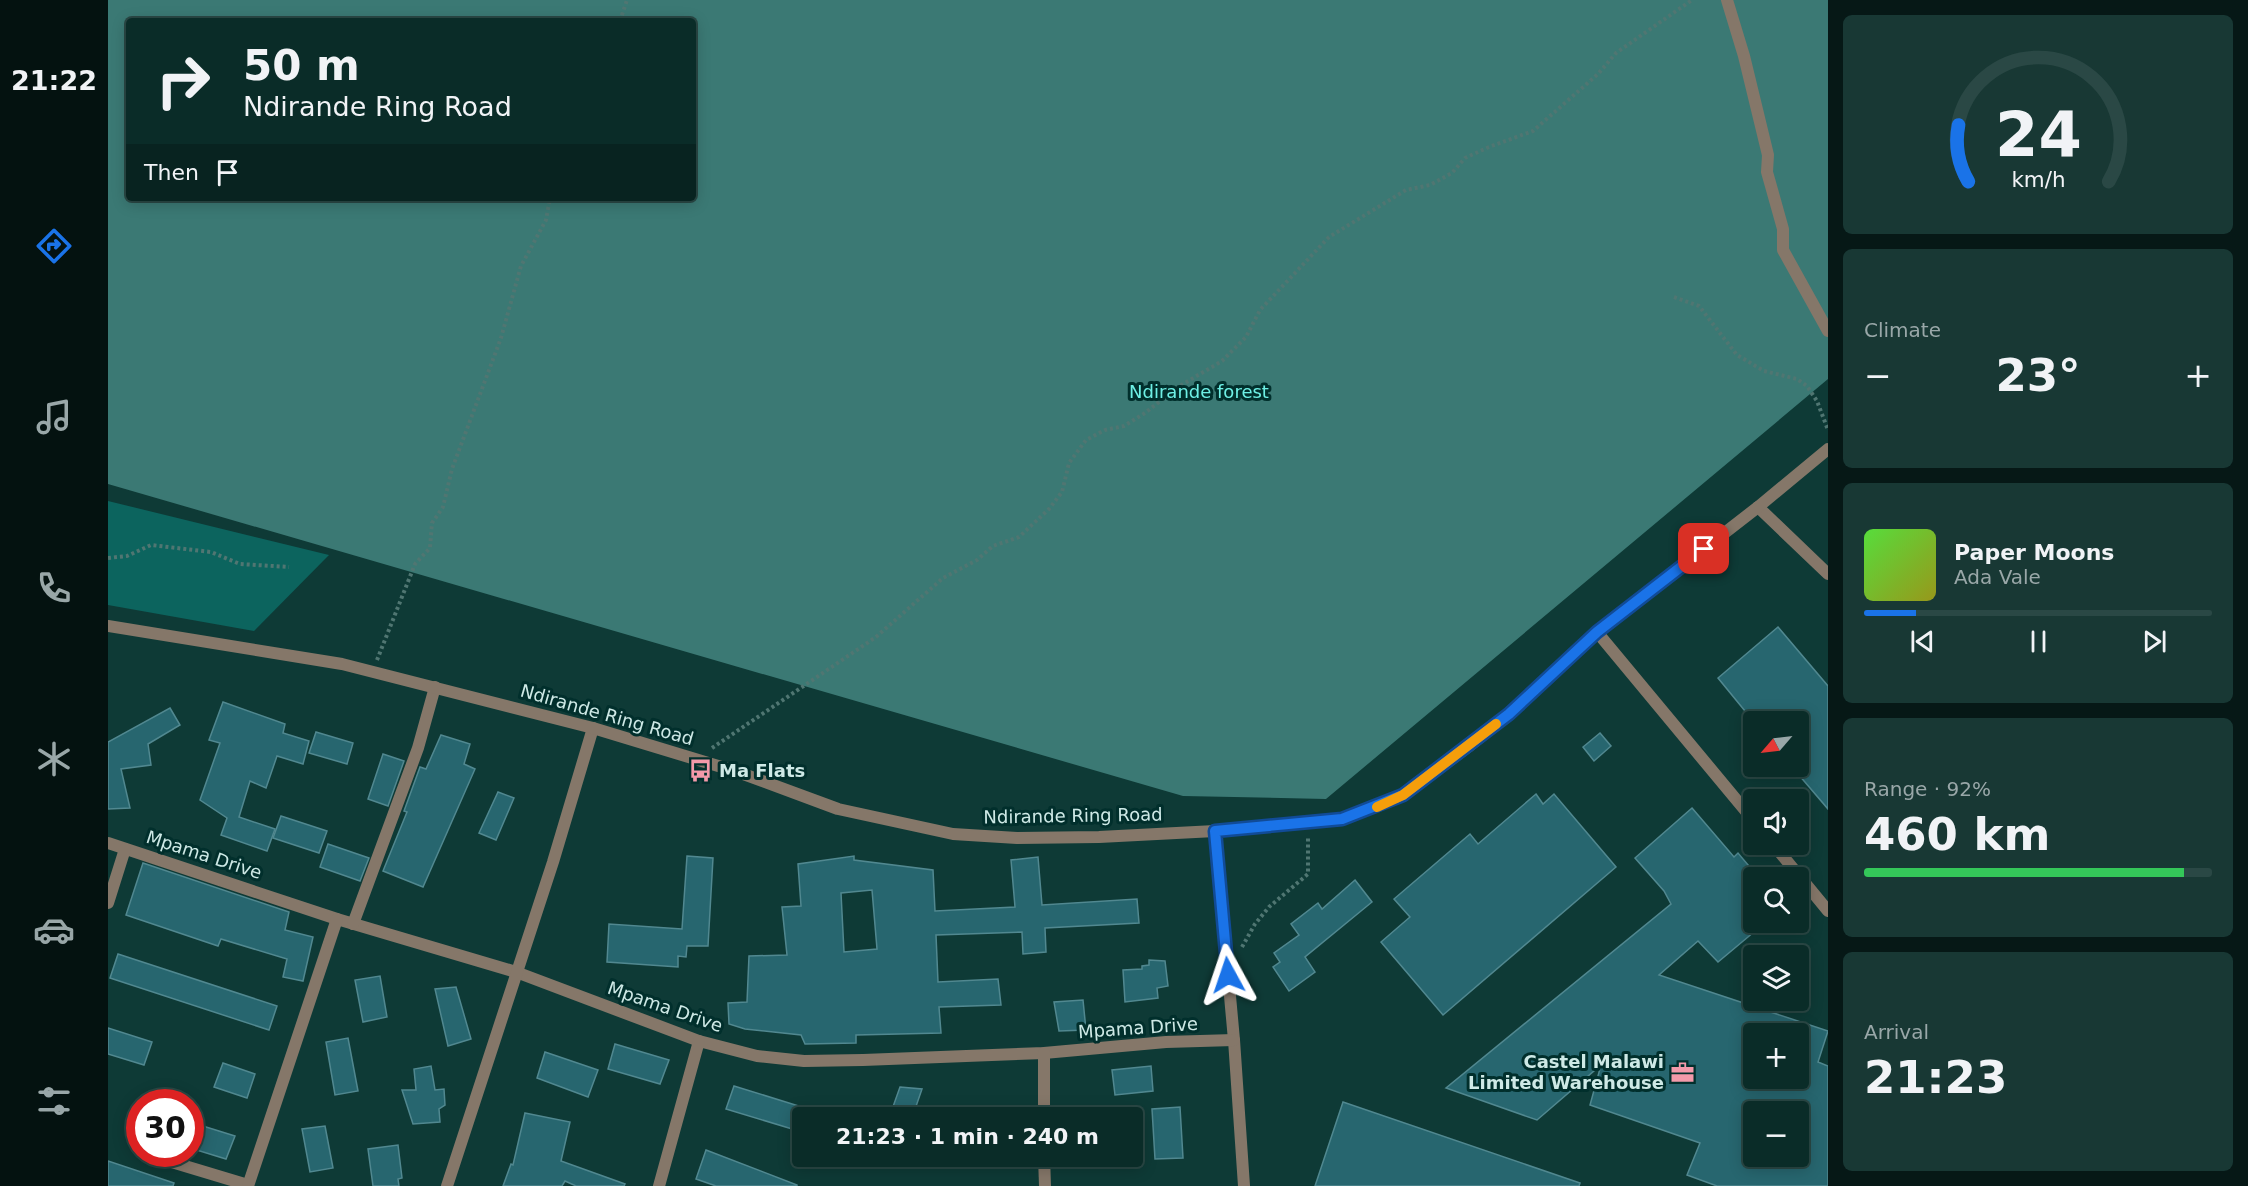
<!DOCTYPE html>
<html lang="en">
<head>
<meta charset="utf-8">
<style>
  body { margin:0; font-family:"DejaVu Sans",sans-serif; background:#183834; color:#f1f3f6; height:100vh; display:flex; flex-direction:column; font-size:22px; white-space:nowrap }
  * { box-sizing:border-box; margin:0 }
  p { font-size:20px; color:#99a7a8 }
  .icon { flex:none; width:33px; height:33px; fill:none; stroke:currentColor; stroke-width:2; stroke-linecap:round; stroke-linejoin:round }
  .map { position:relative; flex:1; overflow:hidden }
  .panel { display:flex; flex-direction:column; gap:15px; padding:15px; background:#061816; width:420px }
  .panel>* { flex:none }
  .hud { position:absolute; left:18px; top:18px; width:570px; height:183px; border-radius:6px; box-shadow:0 3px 15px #0003,0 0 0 2px #2a4845; background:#0a2c28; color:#f1f3f6; overflow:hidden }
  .needle { width:39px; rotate:242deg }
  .tools { position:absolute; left:1635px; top:711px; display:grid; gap:12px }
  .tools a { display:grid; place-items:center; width:66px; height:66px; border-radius:6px; background:#0a2c28; box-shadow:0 3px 15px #0003,0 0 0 2px #2a4845; font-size:30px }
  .speed { position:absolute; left:18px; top:1089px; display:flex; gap:12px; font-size:30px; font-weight:700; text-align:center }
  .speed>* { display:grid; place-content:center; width:78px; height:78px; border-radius:50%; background:#0a2c28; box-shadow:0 3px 15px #0003,0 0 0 2px #2a4845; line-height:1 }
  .speed .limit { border:9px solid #d22; background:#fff; color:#111 }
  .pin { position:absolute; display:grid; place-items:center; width:51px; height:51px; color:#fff; margin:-26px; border-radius:12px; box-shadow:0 3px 9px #0006 }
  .me { position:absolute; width:66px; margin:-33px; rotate:355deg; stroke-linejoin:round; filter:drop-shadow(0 0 4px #0008) }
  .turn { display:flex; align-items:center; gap:21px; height:126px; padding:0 18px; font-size:27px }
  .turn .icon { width:78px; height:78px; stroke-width:2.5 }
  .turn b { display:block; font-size:42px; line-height:51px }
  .then { display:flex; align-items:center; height:57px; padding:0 18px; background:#0003; gap:12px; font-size:22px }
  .big { font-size:45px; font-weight:700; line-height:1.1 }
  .panel .card { flex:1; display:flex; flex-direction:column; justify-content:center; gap:9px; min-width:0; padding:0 21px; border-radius:9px; background:#183834 }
  .panel .dial { align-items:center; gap:0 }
  .dial svg { height:156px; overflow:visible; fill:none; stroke:#2a4845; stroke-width:7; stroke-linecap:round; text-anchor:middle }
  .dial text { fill:#f1f3f6; stroke:none }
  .song { display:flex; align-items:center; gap:18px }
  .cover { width:72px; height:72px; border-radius:9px; background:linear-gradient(135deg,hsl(110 70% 55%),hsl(60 70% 35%)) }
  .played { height:6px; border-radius:3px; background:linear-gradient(90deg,#1a73e8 15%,#2a4845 15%) }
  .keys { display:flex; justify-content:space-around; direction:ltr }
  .heat { display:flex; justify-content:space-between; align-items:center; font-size:33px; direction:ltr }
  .charge { height:9px; border-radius:4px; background:linear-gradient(90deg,#34c759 92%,#2a4845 0) }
  .trip { position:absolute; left:684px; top:1107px; width:351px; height:60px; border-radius:6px; background:#0a2c28; box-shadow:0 3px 15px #0003,0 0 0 2px #2a4845; font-weight:700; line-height:60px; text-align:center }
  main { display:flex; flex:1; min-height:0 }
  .tab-bar { display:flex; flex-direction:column; width:108px; justify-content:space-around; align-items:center; background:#041210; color:#99a7a8 }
  .tab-bar .icon { width:42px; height:42px }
  .tab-bar .current { color:#1a73e8 }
  .tab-bar b { font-size:27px; color:#f1f3f6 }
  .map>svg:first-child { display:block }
  .green { fill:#0c645e }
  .forest { fill:#3b7974; fill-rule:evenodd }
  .building { fill:#27666f; stroke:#518890; stroke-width:1.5; fill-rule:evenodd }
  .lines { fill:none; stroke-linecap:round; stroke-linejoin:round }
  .path { stroke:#507672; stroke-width:4; stroke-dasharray:3 3; stroke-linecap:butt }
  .service { stroke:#857769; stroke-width:12 }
  .minor { stroke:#857769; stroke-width:12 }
  .tertiary { stroke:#857769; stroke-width:12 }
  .route-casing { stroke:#114b97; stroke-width:15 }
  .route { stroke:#1a73e8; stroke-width:10 }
  .slow { stroke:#f59e0b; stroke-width:10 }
  .labels { text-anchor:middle; stroke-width:6; stroke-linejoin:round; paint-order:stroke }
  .park-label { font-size:18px; fill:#6ef0e5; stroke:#012f2c }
  .street-label { font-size:18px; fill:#cee9e6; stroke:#012f2c }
  .poi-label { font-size:18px; font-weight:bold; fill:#cee9e6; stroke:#012f2c; text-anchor:start }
</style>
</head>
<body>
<main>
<nav class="tab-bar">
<b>21:22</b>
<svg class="icon current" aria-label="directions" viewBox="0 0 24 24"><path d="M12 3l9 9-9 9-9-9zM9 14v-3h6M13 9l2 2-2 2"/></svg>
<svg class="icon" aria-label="music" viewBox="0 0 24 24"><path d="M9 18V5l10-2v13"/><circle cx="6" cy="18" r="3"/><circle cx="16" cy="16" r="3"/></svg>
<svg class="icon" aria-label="phone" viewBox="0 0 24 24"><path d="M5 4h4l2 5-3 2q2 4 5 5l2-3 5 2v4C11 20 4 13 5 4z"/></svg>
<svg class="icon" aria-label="climate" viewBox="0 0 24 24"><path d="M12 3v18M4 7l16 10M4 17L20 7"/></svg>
<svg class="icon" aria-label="car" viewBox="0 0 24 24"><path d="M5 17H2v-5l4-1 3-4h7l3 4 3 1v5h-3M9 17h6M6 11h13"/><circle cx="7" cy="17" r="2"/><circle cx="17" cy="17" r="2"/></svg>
<svg class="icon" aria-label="filters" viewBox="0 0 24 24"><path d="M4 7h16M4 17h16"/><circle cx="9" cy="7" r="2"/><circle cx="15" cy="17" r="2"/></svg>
</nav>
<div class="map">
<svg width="1720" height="1186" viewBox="0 0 1720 1186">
  <rect width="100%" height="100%" fill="#0e3a36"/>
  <path class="green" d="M0,501L221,555L146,631L0,605Z"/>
  <path class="forest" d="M0,0H1720V379L1218,799L1075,796L0,484ZM21,21H585V198H21Z"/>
  <g class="building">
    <path d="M1670,627L1720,686V809L1690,774V722H1646L1610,678Z"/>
    <path d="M115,702L177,724L175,733L201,741L195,764L169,756L158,788L142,781L131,817L167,829L159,851L113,835L119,818L92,800L112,743L101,740Z"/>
    <path d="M62,708L72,725L40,744L43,765L13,769L22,808L0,809V742Z"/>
    <path d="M208,732L245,743L239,764L201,753Z"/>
    <path d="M1492,733L1503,746L1486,761L1475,747Z"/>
    <path d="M333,735L362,744L356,764L367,769L315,887L275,871L299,812L296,811L312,767L318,769Z"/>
    <path d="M275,754L296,761L280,806L260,799Z"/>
    <path d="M390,792L406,798L388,840L371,833Z"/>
    <path d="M1428,794L1435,804L1446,794L1508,867L1335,1015L1273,942L1302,917L1286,899L1362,834L1370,844Z"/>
    <path d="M1584,808L1626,857L1630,853L1646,872V932L1610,962L1590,941L1551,975L1720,1031L1710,1062L1720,1066V1186H1609L1579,1175L1592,1143L1482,1105L1493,1065L1429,1120L1338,1088L1563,904L1556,891L1527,858ZM1646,1034H1690V1078H1646ZM1646,1112H1690V1156H1646Z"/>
    <path d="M173,816L219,831L211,853L165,838Z"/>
    <path d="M220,844L261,858L252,881L212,867Z"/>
    <path d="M579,856L605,858L600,946H579L578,957L570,956V967L499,962L501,924L574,929Z"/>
    <path d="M746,856V860L825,870L827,911L907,907L903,860L930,857L934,905L1029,899L1031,923L937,928L938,952L915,954L914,932L828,935L830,982L890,979L893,1005L831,1007L833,1033L748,1035V1043L697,1044L693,1035L637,1029L621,1024L620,1003L639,1002L641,956L679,955L674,907L693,906L690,864ZM764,890L769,949L736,952L733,893Z"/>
    <path d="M35,863L181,912L177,930L205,937L195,981L175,977L179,959L113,939L110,946L18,915Z"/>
    <path d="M1247,880L1264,902L1197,957L1207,972L1181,991L1165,967L1172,962L1166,953L1191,935L1183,924L1210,903L1214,909Z"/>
    <path d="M10,954L169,1006L161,1030L2,978Z"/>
    <path d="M1041,960L1057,961L1060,986L1049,988L1050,998L1017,1002L1015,970L1034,969V966L1041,965Z"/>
    <path d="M272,976L279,1017L255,1022L247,980Z"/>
    <path d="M348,987L363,1039L340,1046L327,989Z"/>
    <path d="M975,1000L978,1030L951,1031L946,1002Z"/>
    <path d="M0,1028L44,1042L36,1065L0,1054Z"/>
    <path d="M240,1038L250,1091L227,1095L218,1042Z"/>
    <path d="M507,1044L561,1060L552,1084L500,1069Z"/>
    <path d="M437,1052L490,1070L480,1097L429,1078Z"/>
    <path d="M115,1063L147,1074L139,1098L106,1087Z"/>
    <path d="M323,1066L327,1090L336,1089L337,1105L331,1109L332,1122L305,1124L294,1090H308L306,1069Z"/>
    <path d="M1043,1066L1045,1091L1007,1095L1004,1070Z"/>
    <path d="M626,1086L694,1107V1132L618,1109Z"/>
    <path d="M792,1087L814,1089L804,1118H781Z"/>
    <path d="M1235,1102L1472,1183L1471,1186H1207Z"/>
    <path d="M1072,1107L1075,1158L1047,1159L1044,1109Z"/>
    <path d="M417,1113L462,1122L453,1161L517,1184L516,1186H468L457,1181L454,1186H395L403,1164L405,1165Z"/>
    <path d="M82,1122L127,1136L118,1159L82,1148Z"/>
    <path d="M217,1126L225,1168L202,1172L194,1129Z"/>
    <path d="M290,1145L294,1178L290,1179L291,1186H265L260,1149Z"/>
    <path d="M598,1150L689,1185V1186H608L588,1179Z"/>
    <path d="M0,1161L66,1183L65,1186H0Z"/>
  </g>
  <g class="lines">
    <g class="path">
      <path d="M512,21L519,0"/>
      <path d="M1566,297L1591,306L1629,355L1656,371L1689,379L1699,386L1709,401L1720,430"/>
      <path d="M0,558L19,556L43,545L103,552L132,564L181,567"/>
      <path d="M269,660L307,564L322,548L324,523L335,507L344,469L393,338L413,266L438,220L442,198"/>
      <path d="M604,748L768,637L835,578L869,560L885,546L911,537L941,509L954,492L961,463L978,440L997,430L1016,426L1037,413L1070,387L1114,361L1138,337L1152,310L1221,237L1298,190L1322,185L1344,173L1357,158L1381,147L1425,131L1490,74L1508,53L1584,0"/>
      <path d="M1134,947L1147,924L1161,907L1200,874V838"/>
    </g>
    <g class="service">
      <path d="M1650,507L1720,574"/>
      <path d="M1489,632L1646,821"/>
      <path d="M1665,844L1720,911"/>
    </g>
    <g class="minor">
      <path d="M1619,0L1636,56L1660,155L1659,172L1675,229V250L1720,331"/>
      <path d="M1107,831L1126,1040L1136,1186"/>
      <path d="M0,843L229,919L408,972L591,1041L649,1056L696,1061L755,1060L936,1053L1058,1042L1126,1040"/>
      <path d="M0,903L17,849"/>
      <path d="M245,924L310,748L327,687"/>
      <path d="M936,1053V1118"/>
      <path d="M37,1154L140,1185"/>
      <path d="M936,1156L937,1186"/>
      <path d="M140,1186L229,919"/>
      <path d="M339,1186L445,862L485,728"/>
      <path d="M551,1186L591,1041"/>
    </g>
    <path class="tertiary" d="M0,626L234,664L485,728L630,772L730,809L845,834L909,838L991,837L1107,831L1234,819L1295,795L1360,747L1401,714L1489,632L1650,507L1720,449"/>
  </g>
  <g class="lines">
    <defs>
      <path id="route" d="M1120,975L1107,831L1234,819L1295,795L1401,714L1489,632L1596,549"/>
    </defs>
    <use href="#route" class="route-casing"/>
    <use href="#route" class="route"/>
    <path class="slow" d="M1269,807L1295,795L1388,724"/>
  </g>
  <defs>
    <symbol id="bus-bare" viewBox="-9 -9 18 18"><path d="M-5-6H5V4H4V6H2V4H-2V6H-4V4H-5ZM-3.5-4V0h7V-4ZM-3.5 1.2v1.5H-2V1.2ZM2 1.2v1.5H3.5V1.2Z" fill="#f39aaa" stroke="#012f2c" stroke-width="2.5" paint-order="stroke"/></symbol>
    <symbol id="office-bare" viewBox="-9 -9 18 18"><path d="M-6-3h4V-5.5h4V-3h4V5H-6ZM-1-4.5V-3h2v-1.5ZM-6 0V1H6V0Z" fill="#f39aaa" stroke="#012f2c" stroke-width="2.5" paint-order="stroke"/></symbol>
  </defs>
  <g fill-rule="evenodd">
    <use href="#bus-bare" x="576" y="754" width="33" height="33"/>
    <use href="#office-bare" x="1558" y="1056" width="33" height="33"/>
  </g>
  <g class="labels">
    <g class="park-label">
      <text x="1091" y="398">Ndirande forest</text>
    </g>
    <g class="street-label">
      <text transform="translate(499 715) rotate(16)" y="6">Ndirande Ring Road</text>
      <text transform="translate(965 816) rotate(-1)" y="6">Ndirande Ring Road</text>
      <text transform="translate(96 855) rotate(18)" y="6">Mpama Drive</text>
      <text transform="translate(557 1007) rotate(19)" y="6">Mpama Drive</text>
      <text transform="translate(1030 1028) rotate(-4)" y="6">Mpama Drive</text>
    </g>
    <g class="poi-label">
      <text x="611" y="777">Ma Flats</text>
      <text x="1556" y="1068" text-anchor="end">Castel Malawi<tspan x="1556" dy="21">Limited Warehouse</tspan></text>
    </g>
  </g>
</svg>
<div class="tools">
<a><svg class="needle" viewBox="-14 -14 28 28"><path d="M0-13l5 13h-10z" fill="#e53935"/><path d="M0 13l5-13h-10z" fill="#99a7a8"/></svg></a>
<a><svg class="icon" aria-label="sound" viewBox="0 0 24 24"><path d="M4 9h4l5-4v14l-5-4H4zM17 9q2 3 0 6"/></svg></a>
<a><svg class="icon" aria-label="search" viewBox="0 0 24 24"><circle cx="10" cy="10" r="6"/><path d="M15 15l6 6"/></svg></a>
<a><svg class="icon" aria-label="layers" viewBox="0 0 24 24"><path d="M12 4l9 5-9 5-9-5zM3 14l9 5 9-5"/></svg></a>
<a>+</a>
<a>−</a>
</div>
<div class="speed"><div class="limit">30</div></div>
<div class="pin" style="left:1596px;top:549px;background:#d93025"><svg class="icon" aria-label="arrive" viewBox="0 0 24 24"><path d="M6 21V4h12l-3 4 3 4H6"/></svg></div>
<svg class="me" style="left:1120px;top:975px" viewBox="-20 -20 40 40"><path d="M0-17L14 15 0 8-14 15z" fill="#1a73e8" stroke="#fff" stroke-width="4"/></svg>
<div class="trip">21:23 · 1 min · 240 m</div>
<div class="hud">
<div class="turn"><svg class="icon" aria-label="right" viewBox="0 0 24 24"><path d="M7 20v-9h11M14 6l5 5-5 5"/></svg><div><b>50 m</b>Ndirande Ring Road</div></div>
<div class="then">Then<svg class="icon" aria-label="arrive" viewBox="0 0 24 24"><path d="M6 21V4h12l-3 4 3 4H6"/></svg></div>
</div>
</div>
<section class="panel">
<div class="card dial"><svg viewBox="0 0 100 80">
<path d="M14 69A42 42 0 1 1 86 69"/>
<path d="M14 69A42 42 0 0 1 9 40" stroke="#1a73e8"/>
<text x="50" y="56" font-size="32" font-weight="700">24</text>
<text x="50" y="72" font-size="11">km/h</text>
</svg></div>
<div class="card"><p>Climate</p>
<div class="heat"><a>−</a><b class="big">23°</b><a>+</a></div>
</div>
<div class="card">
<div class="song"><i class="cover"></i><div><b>Paper Moons</b><p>Ada Vale</p></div></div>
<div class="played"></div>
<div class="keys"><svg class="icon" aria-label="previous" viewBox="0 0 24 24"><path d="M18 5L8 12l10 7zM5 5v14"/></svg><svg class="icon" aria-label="pause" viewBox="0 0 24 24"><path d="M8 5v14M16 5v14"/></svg><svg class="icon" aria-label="next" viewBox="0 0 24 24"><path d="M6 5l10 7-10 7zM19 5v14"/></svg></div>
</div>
<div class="card"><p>Range · 92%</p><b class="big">460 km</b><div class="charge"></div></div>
<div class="card"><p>Arrival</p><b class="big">21:23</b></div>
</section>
</main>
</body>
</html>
